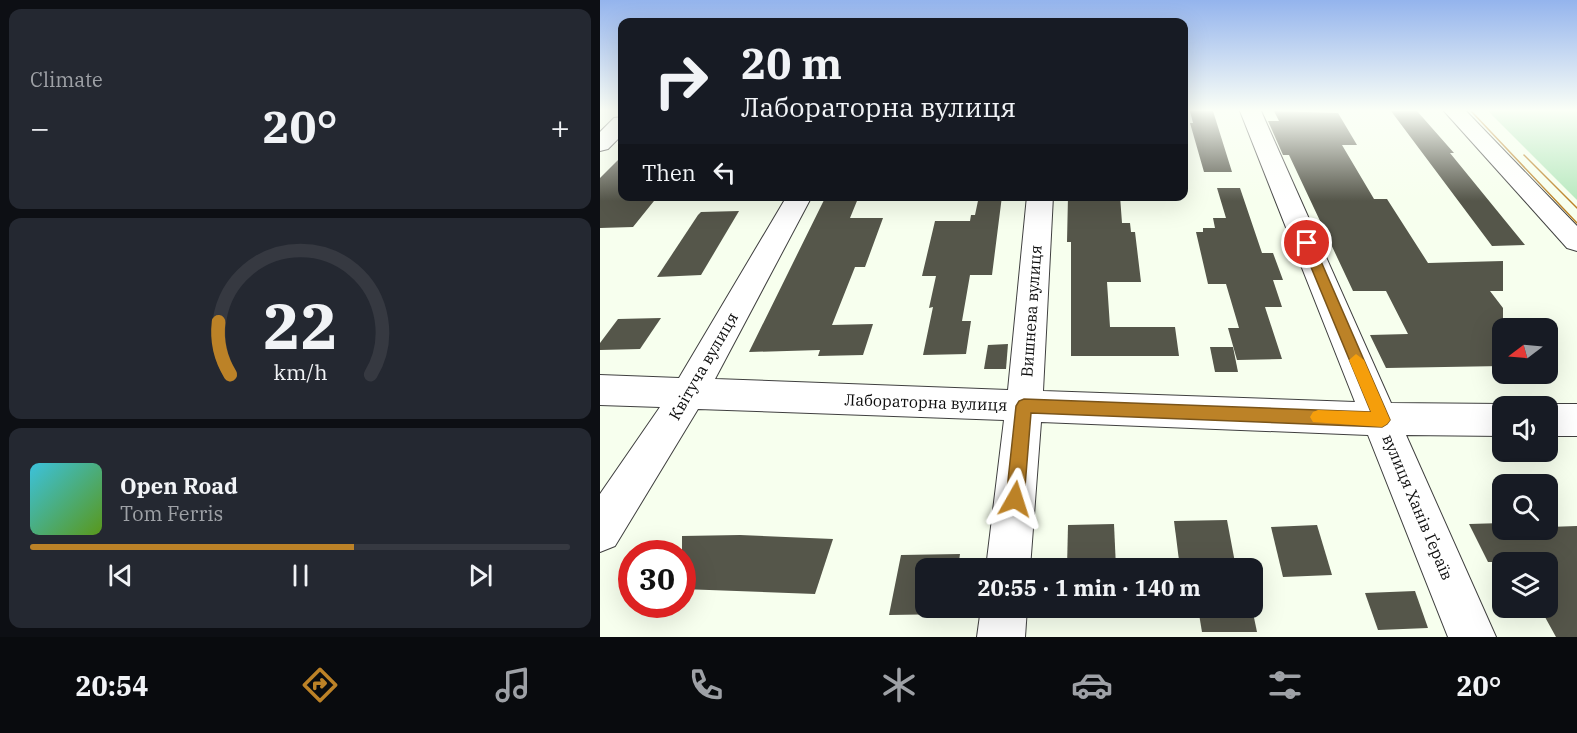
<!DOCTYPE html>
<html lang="en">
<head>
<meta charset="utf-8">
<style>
  body { margin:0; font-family:"IBM Plex Serif",serif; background:#242831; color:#f1f3f6; height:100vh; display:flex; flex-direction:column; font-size:22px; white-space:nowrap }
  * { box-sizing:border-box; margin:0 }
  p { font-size:20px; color:#9ea1a6 }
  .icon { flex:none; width:33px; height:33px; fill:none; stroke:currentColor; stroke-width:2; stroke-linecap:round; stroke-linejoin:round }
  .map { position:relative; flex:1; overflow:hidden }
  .side { display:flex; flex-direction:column; gap:9px; padding:9px; background:#0d0f14; width:600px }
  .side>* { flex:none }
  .guide { position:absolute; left:18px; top:18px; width:570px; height:183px; border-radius:12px; box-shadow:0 6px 24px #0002; background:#171b24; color:#f1f3f6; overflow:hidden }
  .needle { width:39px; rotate:254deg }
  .buttons { position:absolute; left:892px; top:318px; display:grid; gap:12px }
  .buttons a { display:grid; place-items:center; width:66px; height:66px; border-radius:12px; background:#171b24; box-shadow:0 6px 24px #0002; font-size:30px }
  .speed { position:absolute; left:18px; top:540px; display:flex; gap:12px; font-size:30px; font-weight:700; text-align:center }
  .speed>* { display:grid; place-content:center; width:78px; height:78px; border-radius:50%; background:#171b24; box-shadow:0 6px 24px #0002; line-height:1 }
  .speed .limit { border:9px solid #d22; background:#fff; color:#111 }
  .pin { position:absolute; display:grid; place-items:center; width:51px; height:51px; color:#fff; margin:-26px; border:3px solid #fff; border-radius:50%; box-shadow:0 2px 6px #0007 }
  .me { position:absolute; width:66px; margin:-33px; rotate:6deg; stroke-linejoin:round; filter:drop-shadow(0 0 4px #0008) }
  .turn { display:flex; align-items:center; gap:21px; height:126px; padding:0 24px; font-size:27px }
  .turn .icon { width:78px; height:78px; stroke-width:2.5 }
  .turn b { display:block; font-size:42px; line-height:51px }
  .then { display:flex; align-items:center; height:57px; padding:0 24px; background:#0003; gap:12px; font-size:22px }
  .big { font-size:45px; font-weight:700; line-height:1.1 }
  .side .tile { flex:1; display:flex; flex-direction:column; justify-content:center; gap:9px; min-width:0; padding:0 21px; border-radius:12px; background:#242831 }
  .side .dial { align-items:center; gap:0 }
  .dial svg { height:156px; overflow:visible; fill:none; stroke:#363941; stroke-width:7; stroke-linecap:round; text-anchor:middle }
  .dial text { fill:#f1f3f6; stroke:none }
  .song { display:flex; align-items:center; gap:18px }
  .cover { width:72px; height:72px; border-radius:9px; background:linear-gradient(135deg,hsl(190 70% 55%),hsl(90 70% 35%)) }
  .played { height:6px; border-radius:3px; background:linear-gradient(90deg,#bc8227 60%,#363941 60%) }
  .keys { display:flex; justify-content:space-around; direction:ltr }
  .heat { display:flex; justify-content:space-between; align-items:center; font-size:33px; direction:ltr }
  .trip { position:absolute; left:315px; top:558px; width:348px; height:60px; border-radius:12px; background:#171b24; box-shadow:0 6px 24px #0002; font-weight:700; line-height:60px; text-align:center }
  .tabs { display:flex; height:96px; justify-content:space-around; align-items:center; background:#090b0e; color:#9ea1a6 }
  .tabs .icon { width:42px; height:42px }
  .tabs .on { color:#bc8227 }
  .tabs b { font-size:27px; color:#f1f3f6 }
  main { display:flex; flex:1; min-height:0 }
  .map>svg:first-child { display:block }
  .green { fill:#b8e9bf }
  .building { fill:#55564a }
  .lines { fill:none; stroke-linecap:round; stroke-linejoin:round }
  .street-casing { stroke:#404040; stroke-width:2 }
  .street { fill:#fff; fill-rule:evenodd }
  .tram { stroke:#bc8227; stroke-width:1.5 }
  .route { fill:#bc8227; stroke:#7a5419; stroke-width:1.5 }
  .slow { fill:#f59e0b }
  .labels { text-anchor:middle; stroke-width:6; stroke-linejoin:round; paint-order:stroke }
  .street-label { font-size:16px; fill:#0d0d0d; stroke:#fff }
</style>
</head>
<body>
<main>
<section class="side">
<div class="tile"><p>Climate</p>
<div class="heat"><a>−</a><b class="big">20°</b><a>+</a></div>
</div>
<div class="tile dial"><svg viewBox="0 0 100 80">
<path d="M14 69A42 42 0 1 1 86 69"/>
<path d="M14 69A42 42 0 0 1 8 42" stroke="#bc8227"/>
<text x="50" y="56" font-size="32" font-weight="700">22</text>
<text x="50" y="72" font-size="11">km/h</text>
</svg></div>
<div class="tile">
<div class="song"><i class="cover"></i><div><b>Open Road</b><p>Tom Ferris</p></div></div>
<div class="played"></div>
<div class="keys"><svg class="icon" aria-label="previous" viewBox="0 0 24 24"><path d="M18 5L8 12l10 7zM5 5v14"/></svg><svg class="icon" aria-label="pause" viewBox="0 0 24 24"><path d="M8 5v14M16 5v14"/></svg><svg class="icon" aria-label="next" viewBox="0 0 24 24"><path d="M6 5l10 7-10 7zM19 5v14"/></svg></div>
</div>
</section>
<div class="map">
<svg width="977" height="637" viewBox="0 0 977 637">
  <rect width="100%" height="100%" fill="#f7ffee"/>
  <path class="green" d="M888,111H977V200Z"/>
  <g class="building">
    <path d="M590,111H613L632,172H604L590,123H593Z"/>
    <path d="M674,111L738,113L757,145H742L774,199H787L828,263L903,261V291H890L903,308V366L786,368L770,335L808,334L786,291H753L689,155H683L668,121H679Z"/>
    <path d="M791,111H817L854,153H850L925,245L892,246Z"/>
    <path d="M22,156V196H58L33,227L0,228V178Z"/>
    <path d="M617,188H640L662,253H673L683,280H673L682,307H665L682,359L637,360L628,328H639L626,284H608L596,232H603V228H615L613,218H626Z"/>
    <path d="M226,196H259L250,218H283L265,267H255L232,325L273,324L263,355L218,356L220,350L149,352Z"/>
    <path d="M379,196H402L392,275H370L362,321H371L366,354L323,355L333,307L329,308L336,276H322L335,221H370L371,215H375Z"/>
    <path d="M468,196H520L522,223H530L531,232H535L541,282H507L510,327H575L579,356H471V242H467Z"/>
    <path d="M139,211L101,275L57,277L98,215L101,212Z"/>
    <path d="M61,318L40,349L0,350V343L18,319Z"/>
    <path d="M408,344L406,369H384L388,345Z"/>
    <path d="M610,347H633L638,372H615Z"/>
    <path d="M627,520L636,568H580L574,521Z"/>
    <path d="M903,523V530H948V527L977,526V637H956L940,608H948V562H888L869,524Z"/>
    <path d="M514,524L516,568H467L468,525Z"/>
    <path d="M717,525L732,575L683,577L671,527Z"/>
    <path d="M140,535L233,539L215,594L82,589V536Z"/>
    <path d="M360,554L358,568H326V608H353L352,614L289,615L301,555Z"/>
    <path d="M815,591L828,628L778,630L765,593Z"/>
    <path d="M598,608H652L657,632H602Z"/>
  </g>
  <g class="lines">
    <defs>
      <g id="street">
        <path d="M640,111H661L791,403L903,404L910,406H903V436L806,435L896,637H848L768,435L441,422L430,568H386L404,420L98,409L15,546L0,552V494L60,407L0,405V375L79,378L187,196H212L115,379L408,390L427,196H453L443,391L755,402Z"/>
        <path d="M844,111H866L977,226V251L967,248Z"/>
        <path d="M22,117V135L8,149L0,151V132L14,118Z"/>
        <path d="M948,404H977V436H948V406H941Z"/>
        <path d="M381,608H427L425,637H377Z"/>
      </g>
    </defs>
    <use href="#street" class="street-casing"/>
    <use href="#street" class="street"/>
    <g class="tram">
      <path d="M871,111L977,223"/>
      <path d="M924,155L977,208"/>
    </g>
  </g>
  <linearGradient id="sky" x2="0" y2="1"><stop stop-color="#94b4ed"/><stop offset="0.55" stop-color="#fbfff7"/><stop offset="1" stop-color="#fbfff7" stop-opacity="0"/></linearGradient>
  <rect width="977" height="201" fill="url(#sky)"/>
  <path class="route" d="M707,239L713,243L790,420L787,424L782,427L431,413L424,499L421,505L415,507L409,505L406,499L416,406L419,401L424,399L771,412L701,243Z"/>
  <path class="slow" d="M756,354L764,360L790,420L787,424L782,427L713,422L710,417L713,412L718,410L771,412L749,360Z"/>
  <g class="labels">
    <g class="street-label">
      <text transform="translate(431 311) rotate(-86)" y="6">Вишнева вулиця</text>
      <text transform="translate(103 366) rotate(-60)" y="6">Квітуча вулиця</text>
      <text transform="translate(326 402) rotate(2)" y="6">Лабораторна вулиця</text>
      <text transform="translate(818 507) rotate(67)" y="6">вулиця Ханів Ґераїв</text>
    </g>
  </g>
</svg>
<div class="buttons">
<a><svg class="needle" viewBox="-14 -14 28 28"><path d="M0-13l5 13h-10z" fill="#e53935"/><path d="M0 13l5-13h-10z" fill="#9ea1a6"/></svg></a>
<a><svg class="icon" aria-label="sound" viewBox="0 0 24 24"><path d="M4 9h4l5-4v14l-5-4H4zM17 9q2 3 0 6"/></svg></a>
<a><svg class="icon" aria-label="search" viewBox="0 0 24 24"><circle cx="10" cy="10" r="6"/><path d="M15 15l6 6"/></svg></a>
<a><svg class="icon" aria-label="layers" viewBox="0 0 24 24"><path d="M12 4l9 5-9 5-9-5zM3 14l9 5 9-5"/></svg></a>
</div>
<div class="speed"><div class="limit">30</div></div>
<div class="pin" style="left:707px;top:243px;background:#d93025"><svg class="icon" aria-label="arrive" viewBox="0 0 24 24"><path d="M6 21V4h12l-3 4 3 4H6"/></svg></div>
<svg class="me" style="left:415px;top:499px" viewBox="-20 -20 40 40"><path d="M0-17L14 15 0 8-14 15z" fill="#bc8227" stroke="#fff" stroke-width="4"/></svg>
<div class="trip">20:55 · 1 min · 140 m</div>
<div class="guide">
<div class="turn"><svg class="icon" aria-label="right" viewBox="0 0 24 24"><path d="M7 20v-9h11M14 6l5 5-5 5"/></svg><div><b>20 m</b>Лабораторна вулиця</div></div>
<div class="then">Then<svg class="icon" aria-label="left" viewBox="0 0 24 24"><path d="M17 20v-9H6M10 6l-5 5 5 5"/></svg></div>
</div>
</div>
</main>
<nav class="tabs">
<b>20:54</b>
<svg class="icon on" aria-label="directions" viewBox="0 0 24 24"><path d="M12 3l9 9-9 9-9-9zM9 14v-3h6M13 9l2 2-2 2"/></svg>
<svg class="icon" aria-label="music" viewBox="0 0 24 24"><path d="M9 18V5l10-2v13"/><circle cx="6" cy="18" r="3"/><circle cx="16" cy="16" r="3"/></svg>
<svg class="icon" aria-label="phone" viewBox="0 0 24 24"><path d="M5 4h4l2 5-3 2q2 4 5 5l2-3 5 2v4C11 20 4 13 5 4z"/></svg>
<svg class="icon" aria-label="climate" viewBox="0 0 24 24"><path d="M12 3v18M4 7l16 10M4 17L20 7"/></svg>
<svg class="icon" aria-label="car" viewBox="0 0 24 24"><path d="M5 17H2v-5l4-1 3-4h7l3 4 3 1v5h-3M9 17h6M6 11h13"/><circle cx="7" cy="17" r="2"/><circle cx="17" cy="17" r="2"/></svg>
<svg class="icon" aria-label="filters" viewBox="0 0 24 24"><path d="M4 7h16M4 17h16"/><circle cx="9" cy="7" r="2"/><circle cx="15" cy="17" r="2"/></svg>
<b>20°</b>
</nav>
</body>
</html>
